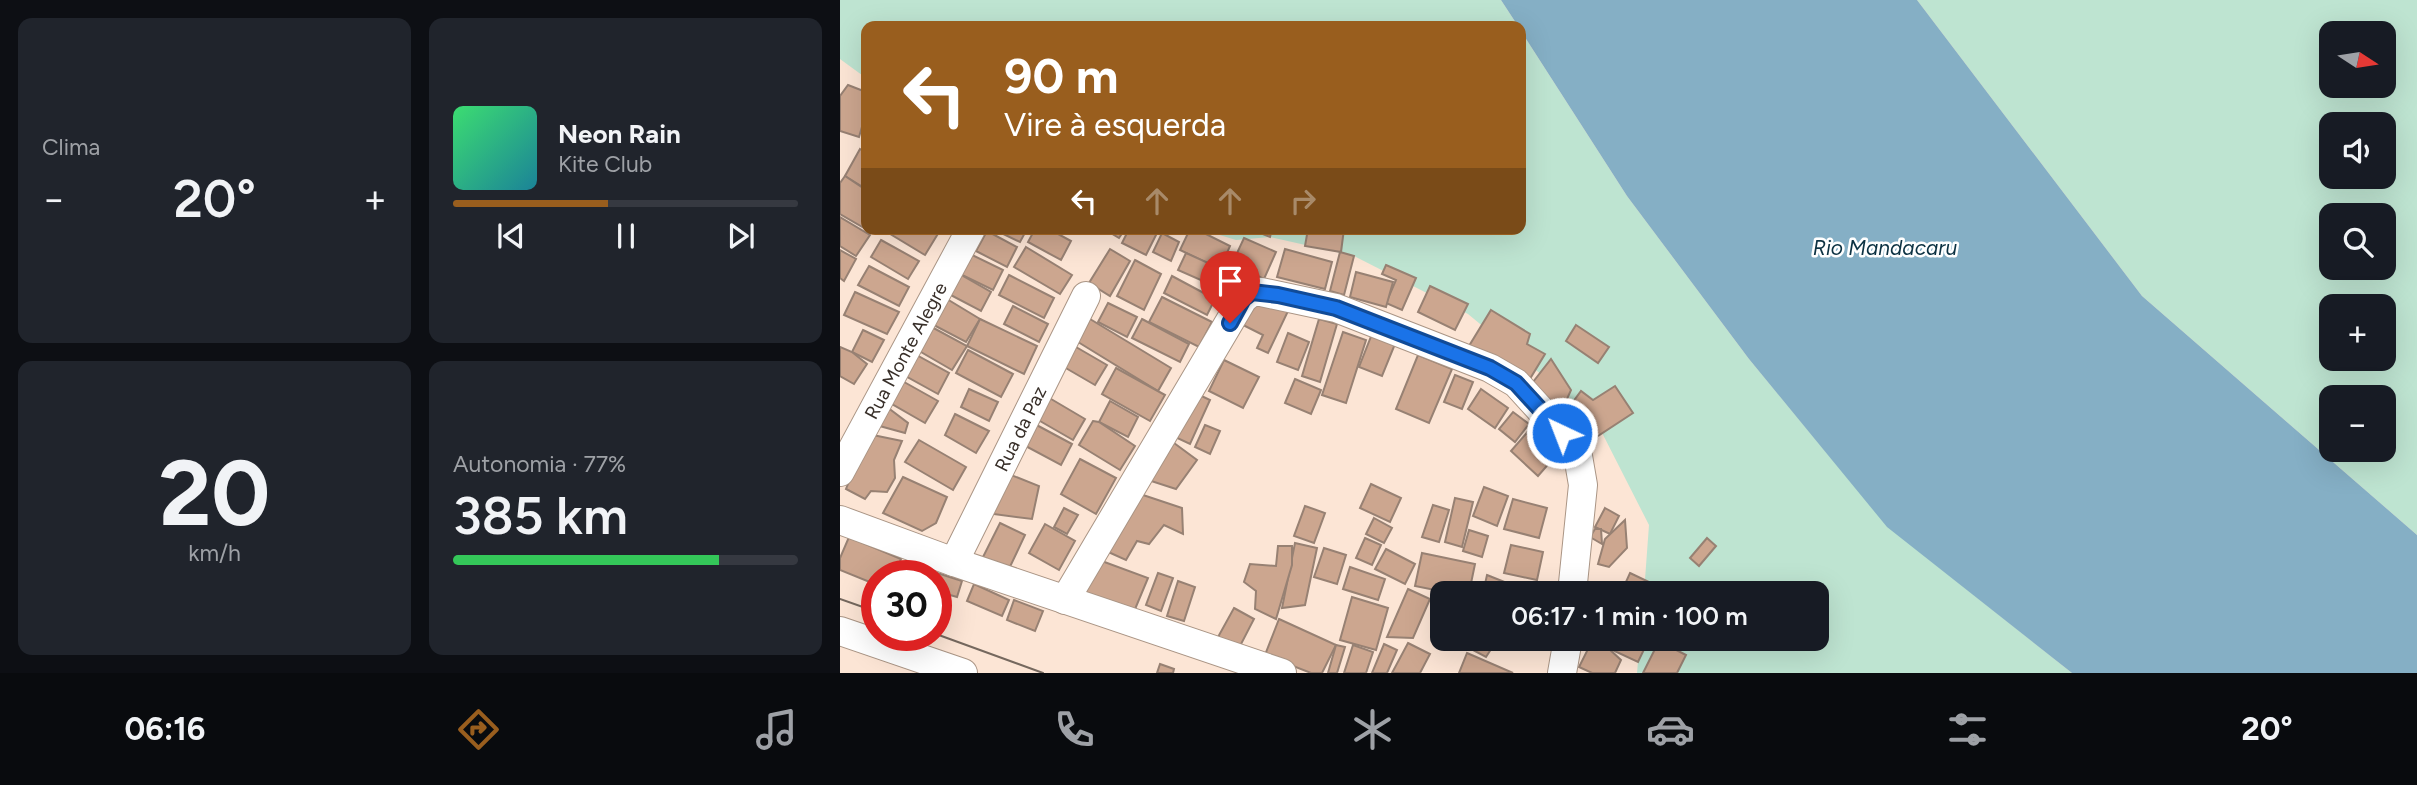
<!DOCTYPE html>
<html lang="pt">
<head>
<meta charset="utf-8">
<style>
  body { margin:0; font-family:Figtree,sans-serif; background:#20242c; color:#f1f3f6; height:100vh; display:flex; flex-direction:column; font-size:26px; white-space:nowrap }
  * { box-sizing:border-box; margin:0 }
  p { font-size:23px; color:#9ea1a6 }
  .icon { flex:none; width:38px; height:38px; fill:none; stroke:currentColor; stroke-width:2; stroke-linecap:round; stroke-linejoin:round }
  .map { position:relative; flex:1; overflow:hidden }
  .details { display:flex; flex-direction:column; gap:18px; padding:18px; background:#0d0f14; width:840px }
  .details>* { flex:none }
  .hud { position:absolute; left:21px; top:21px; width:665px; height:214px; border-radius:14px; box-shadow:0 7px 28px #0002; background:#995e1e; color:#fff; overflow:hidden }
  .needle { width:46px; rotate:102deg }
  .tools { position:absolute; left:1479px; top:21px; display:grid; gap:14px }
  .tools a { display:grid; place-items:center; width:77px; height:77px; border-radius:14px; background:#171b24; box-shadow:0 7px 28px #0002; font-size:35px }
  .speed { position:absolute; left:21px; top:560px; display:flex; gap:14px; font-size:35px; font-weight:700; text-align:center }
  .speed>* { display:grid; place-content:center; width:91px; height:91px; border-radius:50%; background:#171b24; box-shadow:0 7px 28px #0002; line-height:1 }
  .speed .limit { border:10px solid #d22; background:#fff; color:#111 }
  .pin { position:absolute; display:grid; place-items:center; width:60px; height:60px; color:#fff; margin:-72px -30px; border-radius:50% 50% 50% 0; rotate:-45deg; box-shadow:0 0 7px #0007 }
  .pin .icon { rotate:45deg }
  .me { position:absolute; width:77px; margin:-38px; rotate:317deg; stroke-linejoin:round; filter:drop-shadow(0 0 5px #0008) }
  .turn { display:flex; align-items:center; gap:24px; height:147px; padding:0 28px; font-size:32px }
  .turn .icon { width:91px; height:91px; stroke-width:2.5 }
  .turn b { display:block; font-size:49px; line-height:60px }
  .lanes { display:flex; align-items:center; height:66px; padding:0 28px; background:#0003; justify-content:center; gap:35px; direction:ltr }
  .lanes .off { opacity:.35 }
  .big { font-size:52px; font-weight:600; line-height:1.1 }
  .details .tile { flex:1; display:flex; flex-direction:column; justify-content:center; gap:10px; min-width:0; padding:0 24px; border-radius:14px; background:#20242c }
  .details .dial { align-items:center; gap:0 }
  .dial b { font-size:91px; line-height:1 }
  .song { display:flex; align-items:center; gap:21px }
  .cover { width:84px; height:84px; border-radius:10px; background:linear-gradient(135deg,hsl(140 70% 55%),hsl(190 70% 35%)) }
  .played { height:7px; border-radius:4px; background:linear-gradient(90deg,#995e1e 45%,#363941 45%) }
  .keys { display:flex; justify-content:space-around; direction:ltr }
  .heat { display:flex; justify-content:space-between; align-items:center; font-size:38px; direction:ltr }
  .charge { height:10px; border-radius:5px; background:linear-gradient(90deg,#34c759 77%,#363941 0) }
  .details .tiles { flex:1; display:grid; gap:18px; grid-template-columns:repeat(2,1fr) }
  .trip { position:absolute; left:590px; top:581px; width:399px; height:70px; border-radius:14px; background:#171b24; box-shadow:0 7px 28px #0002; font-weight:600; line-height:70px; text-align:center }
  .tabs { display:flex; height:112px; justify-content:space-around; align-items:center; background:#090b0e; color:#9ea1a6 }
  .tabs .icon { width:49px; height:49px }
  .tabs .current { color:#995e1e }
  .tabs b { font-size:32px; color:#f1f3f6 }
  main { display:flex; flex:1; min-height:0 }
  .map>svg:first-child { display:block }
  .green { fill:#bee4d1; fill-rule:evenodd }
  .water { fill:#85afc5 }
  .building { fill:#cca68f; stroke:#978173; stroke-width:2 }
  .lines { fill:none; stroke-linecap:round; stroke-linejoin:round }
  .minor-casing { stroke:#aa9585; stroke-width:30 }
  .minor { stroke:#fff; stroke-width:28 }
  .tram { stroke:#75685e; stroke-width:2 }
  .route-casing { stroke:#114b97; stroke-width:18 }
  .route { stroke:#1a73e8; stroke-width:12 }
  .labels { text-anchor:middle; stroke-width:5; stroke-linejoin:round; paint-order:stroke }
  .street-label { font-size:19px; fill:#382f29; stroke:#fff }
  .water-label { font-size:21px; font-style:italic; fill:#0c3243; stroke:#fff }
</style>
</head>
<body>
<main>
<section class="details">
<div class="tiles">
<div class="tile"><p>Clima</p>
<div class="heat"><a>−</a><b class="big">20°</b><a>+</a></div>
</div>
<div class="tile">
<div class="song"><i class="cover"></i><div><b>Neon Rain</b><p>Kite Club</p></div></div>
<div class="played"></div>
<div class="keys"><svg class="icon" aria-label="previous" viewBox="0 0 24 24"><path d="M18 5L8 12l10 7zM5 5v14"/></svg><svg class="icon" aria-label="pause" viewBox="0 0 24 24"><path d="M8 5v14M16 5v14"/></svg><svg class="icon" aria-label="next" viewBox="0 0 24 24"><path d="M6 5l10 7-10 7zM19 5v14"/></svg></div>
</div>
<div class="tile dial"><b>20</b><p>km/h</p></div>
<div class="tile"><p>Autonomia · 77%</p><b class="big">385 km</b><div class="charge"></div></div>
</div>
</section>
<div class="map">
<svg width="1577" height="673" viewBox="0 0 1577 673">
  <rect width="100%" height="100%" fill="#fce5d5"/>
  <g class="green">
    <path d="M0,0H661L678,26H26V78L0,59Z"/>
    <path d="M1077,0H1577V535L1302,296ZM1491,33H1544V86H1491ZM1491,124H1544V177H1491ZM1491,215H1544V268H1491ZM1491,306H1544V359H1491ZM1491,397H1544V450H1491Z"/>
    <path d="M681,31L787,196L909,359L1047,526L1232,673H797L800,639H976V593H804L809,525L755,419L628,314L514,256L430,237L396,240L360,229H681Z"/>
  </g>
  <path class="water" d="M661,0H1077L1302,296L1577,535V673H1232L1047,527L909,359L787,196L681,31V26H678Z"/>
  <g class="building">
    <path d="M8,85L26,92V113L19,137L0,131V96Z"/>
    <path d="M20,149L26,153V189L5,176Z"/>
    <path d="M5,176L26,190V229H33L31,232L0,214V183Z"/>
    <path d="M0,217L30,235L16,256L0,246Z"/>
    <path d="M42,229H95L99,232L85,255Z"/>
    <path d="M153,229H187L180,242Z"/>
    <path d="M195,229H209L231,241L221,260L188,242Z"/>
    <path d="M264,229H285L279,238Z"/>
    <path d="M289,229H319L306,255L282,243Z"/>
    <path d="M350,229H356L390,246L380,269L340,250Z"/>
    <path d="M410,229H432L430,237Z"/>
    <path d="M468,229H504L501,252L465,246Z"/>
    <path d="M147,231L177,247L167,267L136,251Z"/>
    <path d="M322,233L339,242L331,261L313,252Z"/>
    <path d="M404,238L436,252L424,279L392,264Z"/>
    <path d="M41,240L79,261L68,279L31,257Z"/>
    <path d="M186,247L232,275L220,294L174,267Z"/>
    <path d="M270,249L290,261L270,296L249,283Z"/>
    <path d="M445,249L492,262L485,289L437,277Z"/>
    <path d="M0,250L16,259L4,281L0,278Z"/>
    <path d="M126,252L163,270L153,290L116,272Z"/>
    <path d="M500,252L514,256L504,295L490,291Z"/>
    <path d="M346,253L388,272L381,289L338,270Z"/>
    <path d="M295,260L321,274L304,310L277,296Z"/>
    <path d="M546,265L576,278L562,310L546,303L556,280L542,274Z"/>
    <path d="M29,266L69,287L59,306L18,285Z"/>
    <path d="M116,272L151,292L141,311L105,292Z"/>
    <path d="M516,272L553,282L546,307L510,297Z"/>
    <path d="M169,275L214,298L204,318L159,295Z"/>
    <path d="M332,276L375,299L367,315L324,293Z"/>
    <path d="M590,286L628,304L615,330L578,312Z"/>
    <path d="M15,292L59,312L47,334L4,315Z"/>
    <path d="M102,296L140,319L126,342L88,322Z"/>
    <path d="M322,297L372,322L359,347L309,322Z"/>
    <path d="M413,301L449,309L428,353L417,348L423,335L403,325Z"/>
    <path d="M268,303L297,317L287,337L258,322Z"/>
    <path d="M173,306L208,324L199,342L164,324Z"/>
    <path d="M651,310L690,334L687,344L705,354L688,382L629,346Z"/>
    <path d="M140,319L197,346L184,374L127,346Z"/>
    <path d="M250,319L331,368L318,391L238,342Z"/>
    <path d="M302,319L349,344L340,362L292,338Z"/>
    <path d="M479,319L497,324L480,382L462,376Z"/>
    <path d="M88,325L127,346L112,370L74,348Z"/>
    <path d="M736,325L769,347L758,363L726,341Z"/>
    <path d="M23,330L44,340L32,362L12,352Z"/>
    <path d="M503,332L526,340L506,403L482,395Z"/>
    <path d="M448,333L469,342L458,370L437,362Z"/>
    <path d="M532,334L555,344L542,376L519,367Z"/>
    <path d="M0,347L12,352L27,364L14,384L0,376Z"/>
    <path d="M236,347L267,365L255,385L224,367Z"/>
    <path d="M128,350L173,374L161,397L116,373Z"/>
    <path d="M73,353L109,373L98,394L62,374Z"/>
    <path d="M578,355L612,369L589,423L556,409Z"/>
    <path d="M711,359L731,390L727,399L707,408L686,391Z"/>
    <path d="M384,360L419,377L403,408L369,391Z"/>
    <path d="M276,368L325,395L310,421L262,394Z"/>
    <path d="M615,375L633,382L622,409L604,402Z"/>
    <path d="M57,378L98,401L85,423L45,400Z"/>
    <path d="M455,379L481,390L471,414L445,403Z"/>
    <path d="M775,386L793,413L738,449L729,434L734,421L727,410L741,391L753,400Z"/>
    <path d="M129,389L158,402L149,421L121,407Z"/>
    <path d="M641,389L668,408L655,428L628,409Z"/>
    <path d="M353,392L370,400L350,444L333,436Z"/>
    <path d="M206,396L245,419L233,440L193,417Z"/>
    <path d="M270,401L298,417L288,437L259,422Z"/>
    <path d="M43,404L68,423L65,433L36,425Z"/>
    <path d="M673,412L689,424L675,442L659,429Z"/>
    <path d="M115,414L149,431L136,453L105,435Z"/>
    <path d="M253,421L259,422L295,446L280,470L239,445Z"/>
    <path d="M191,422L232,444L221,465L180,443Z"/>
    <path d="M365,425L380,431L370,454L355,447Z"/>
    <path d="M691,428L718,453L698,476L671,451Z"/>
    <path d="M28,434L62,441L54,460L55,478L47,492L31,491L25,499L6,489Z"/>
    <path d="M79,440L126,467L113,490L65,462Z"/>
    <path d="M334,443L357,460L336,489L308,480Z"/>
    <path d="M240,459L276,478L256,514L221,494Z"/>
    <path d="M166,473L199,486L192,519L146,513Z"/>
    <path d="M63,477L107,497L96,523L82,531L43,513Z"/>
    <path d="M531,484L561,498L550,522L520,508Z"/>
    <path d="M644,487L668,496L657,526L633,516Z"/>
    <path d="M300,494L342,508L343,534L324,525L309,544L297,541L286,560L266,551Z"/>
    <path d="M615,498L633,502L622,547L605,542Z"/>
    <path d="M673,499L707,508L699,538L664,529Z"/>
    <path d="M593,505L609,510L599,542L582,537Z"/>
    <path d="M465,506L485,513L474,543L454,536Z"/>
    <path d="M224,508L238,515L227,534L214,527Z"/>
    <path d="M765,508L779,516L770,534L755,527Z"/>
    <path d="M534,518L552,528L544,543L526,534Z"/>
    <path d="M785,520L787,548L769,567L758,564L765,539Z"/>
    <path d="M160,523L185,535L168,571L142,559Z"/>
    <path d="M205,524L235,541L219,570L189,553Z"/>
    <path d="M755,529H761L762,544L750,537Z"/>
    <path d="M629,530L648,536L642,557L623,551Z"/>
    <path d="M9,537L61,559L54,576H37V585L0,570V558Z"/>
    <path d="M525,538L541,545L532,565L516,558Z"/>
    <path d="M867,538L876,546L859,566L850,558Z"/>
    <path d="M455,543L477,548L465,605L442,608Z"/>
    <path d="M671,545L703,552L697,580L664,573Z"/>
    <path d="M438,546H452V565L436,619L415,609L416,591L404,582L410,564L436,566Z"/>
    <path d="M484,548L506,555L497,584L474,577Z"/>
    <path d="M546,549L575,564L565,584L535,569Z"/>
    <path d="M582,553L635,564L629,593H610L575,586Z"/>
    <path d="M259,560L308,578L293,614L239,598Z"/>
    <path d="M510,567L545,579L538,600L503,589Z"/>
    <path d="M91,571L122,581L117,597L96,591V576H90Z"/>
    <path d="M318,573L333,578L321,611L306,605Z"/>
    <path d="M790,573L830,592L829,593H781Z"/>
    <path d="M647,575L692,593H643Z"/>
    <path d="M338,581L355,587L344,621L327,616Z"/>
    <path d="M134,584L169,600L162,616L127,601Z"/>
    <path d="M568,589L590,599L573,638L547,637Z"/>
    <path d="M512,597L548,608L536,650L500,640Z"/>
    <path d="M174,600L203,611L195,631L167,620Z"/>
    <path d="M394,608L414,619L399,648L378,637Z"/>
    <path d="M439,619L496,645L482,673H471L425,655Z"/>
    <path d="M633,639H689L687,647L655,643L646,657L631,649Z"/>
    <path d="M772,639H809L798,662L768,648Z"/>
    <path d="M819,641L846,655L837,673H803Z"/>
    <path d="M568,643L590,654L580,673H552Z"/>
    <path d="M544,644L557,650L547,673H532Z"/>
    <path d="M496,645L505,647L497,673H488Z"/>
    <path d="M513,645L533,652L526,673H504Z"/>
    <path d="M750,645L768,648L781,660L775,673H752L739,667Z"/>
    <path d="M627,653L673,673H619Z"/>
    <path d="M320,664L334,669L333,673H317Z"/>
  </g>
  <g class="lines">
    <defs>
      <g id="minor">
        <path id="s1" d="M0,472L131,229"/>
        <path d="M0,520L114,562L442,673"/>
        <path id="s2" d="M114,562L246,296"/>
        <path d="M225,600L403,299L412,292H421L496,308L650,368L676,383L737,450L743,485L732,593"/>
        <path d="M0,631L123,673"/>
        <path d="M722,673L728,639"/>
      </g>
    </defs>
    <use href="#minor" class="minor-casing"/>
    <use href="#minor" class="minor"/>
    <g class="tram">
      <path d="M0,599L37,612"/>
      <path d="M96,634L203,673"/>
    </g>
  </g>
  <g class="lines">
    <defs>
      <path id="route" d="M390,323L403,299L412,292L438,295L496,308L650,368L676,383L722,433"/>
    </defs>
    <use href="#route" class="route-casing"/>
    <use href="#route" class="route"/>
  </g>
  <g class="labels">
    <g class="street-label">
      <text dy="7" stroke="none"><textPath href="#s1" startOffset="138">Rua Monte Alegre</textPath></text>
      <text dy="7" stroke="none"><textPath href="#s2" startOffset="149">Rua da Paz</textPath></text>
    </g>
    <g class="water-label">
      <text x="1045" y="255">Rio Mandacaru</text>
    </g>
  </g>
</svg>
<div class="tools">
<a><svg class="needle" viewBox="-14 -14 28 28"><path d="M0-13l5 13h-10z" fill="#e53935"/><path d="M0 13l5-13h-10z" fill="#9ea1a6"/></svg></a>
<a><svg class="icon" aria-label="sound" viewBox="0 0 24 24"><path d="M4 9h4l5-4v14l-5-4H4zM17 9q2 3 0 6"/></svg></a>
<a><svg class="icon" aria-label="search" viewBox="0 0 24 24"><circle cx="10" cy="10" r="6"/><path d="M15 15l6 6"/></svg></a>
<a>+</a>
<a>−</a>
</div>
<div class="speed"><div class="limit">30</div></div>
<div class="pin" style="left:390px;top:323px;background:#d93025"><svg class="icon" aria-label="arrive" viewBox="0 0 24 24"><path d="M6 21V4h12l-3 4 3 4H6"/></svg></div>
<svg class="me" style="left:722px;top:433px" viewBox="-20 -20 40 40"><circle r="17" fill="#1a73e8" stroke="#fff" stroke-width="3"/><path d="M0-11L8 9 0 5-8 9z" fill="#fff"/></svg>
<div class="trip">06:17 · 1 min · 100 m</div>
<div class="hud">
<div class="turn"><svg class="icon" aria-label="left" viewBox="0 0 24 24"><path d="M17 20v-9H6M10 6l-5 5 5 5"/></svg><div><b>90 m</b>Vire à esquerda</div></div>
<div class="lanes"><svg class="icon" aria-label="left" viewBox="0 0 24 24"><path d="M17 20v-9H6M10 6l-5 5 5 5"/></svg><svg class="icon off" aria-label="ahead" viewBox="0 0 24 24"><path d="M12 20V5M6 11l6-6 6 6"/></svg><svg class="icon off" aria-label="ahead" viewBox="0 0 24 24"><path d="M12 20V5M6 11l6-6 6 6"/></svg><svg class="icon off" aria-label="right" viewBox="0 0 24 24"><path d="M7 20v-9h11M14 6l5 5-5 5"/></svg></div>
</div>
</div>
</main>
<nav class="tabs">
<b>06:16</b>
<svg class="icon current" aria-label="directions" viewBox="0 0 24 24"><path d="M12 3l9 9-9 9-9-9zM9 14v-3h6M13 9l2 2-2 2"/></svg>
<svg class="icon" aria-label="music" viewBox="0 0 24 24"><path d="M9 18V5l10-2v13"/><circle cx="6" cy="18" r="3"/><circle cx="16" cy="16" r="3"/></svg>
<svg class="icon" aria-label="phone" viewBox="0 0 24 24"><path d="M5 4h4l2 5-3 2q2 4 5 5l2-3 5 2v4C11 20 4 13 5 4z"/></svg>
<svg class="icon" aria-label="climate" viewBox="0 0 24 24"><path d="M12 3v18M4 7l16 10M4 17L20 7"/></svg>
<svg class="icon" aria-label="car" viewBox="0 0 24 24"><path d="M5 17H2v-5l4-1 3-4h7l3 4 3 1v5h-3M9 17h6M6 11h13"/><circle cx="7" cy="17" r="2"/><circle cx="17" cy="17" r="2"/></svg>
<svg class="icon" aria-label="filters" viewBox="0 0 24 24"><path d="M4 7h16M4 17h16"/><circle cx="9" cy="7" r="2"/><circle cx="15" cy="17" r="2"/></svg>
<b>20°</b>
</nav>
</body>
</html>
